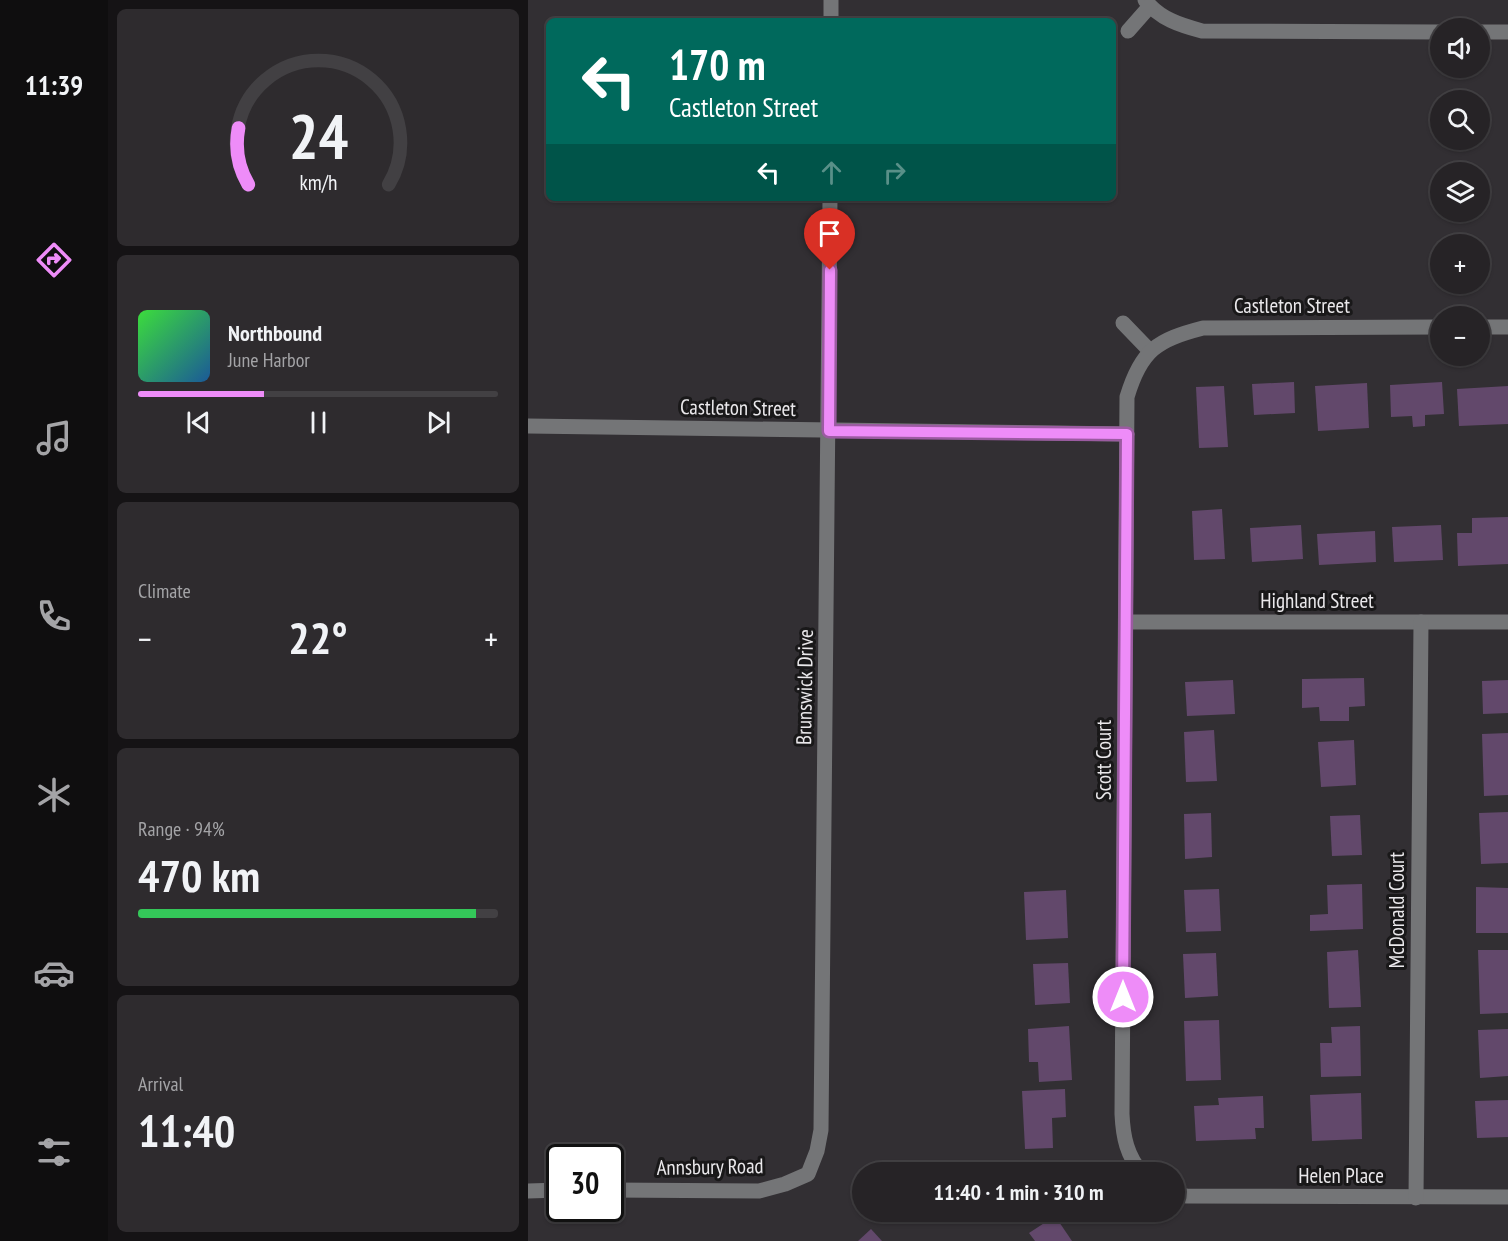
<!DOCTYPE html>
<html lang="en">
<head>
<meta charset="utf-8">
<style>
  body { margin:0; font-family:"PT Sans Narrow",sans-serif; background:#2e2b2e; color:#f1f3f6; height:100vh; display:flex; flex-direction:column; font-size:22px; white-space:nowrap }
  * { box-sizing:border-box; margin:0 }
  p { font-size:20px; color:#a4a4a7 }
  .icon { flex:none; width:33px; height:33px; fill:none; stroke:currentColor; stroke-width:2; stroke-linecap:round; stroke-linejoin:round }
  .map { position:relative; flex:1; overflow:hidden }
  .drawer { display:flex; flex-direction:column; gap:9px; padding:9px; background:#151315; width:420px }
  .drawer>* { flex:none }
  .banner { position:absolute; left:18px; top:18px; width:570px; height:183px; border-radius:9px; box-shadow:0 2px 4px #0004,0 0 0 2px #424043; background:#00695c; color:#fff; overflow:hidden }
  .fabs { position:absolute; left:902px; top:18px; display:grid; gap:12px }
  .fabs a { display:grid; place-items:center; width:60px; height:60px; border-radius:50%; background:#262326; box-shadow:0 2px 4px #0004,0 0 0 2px #424043; font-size:30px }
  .speed { position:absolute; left:18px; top:1144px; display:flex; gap:12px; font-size:30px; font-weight:700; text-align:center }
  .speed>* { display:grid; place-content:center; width:78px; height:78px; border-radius:50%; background:#262326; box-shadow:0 2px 4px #0004,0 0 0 2px #424043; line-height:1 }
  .speed .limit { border:3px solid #111; border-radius:9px; background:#fff; color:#111 }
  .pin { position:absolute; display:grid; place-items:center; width:51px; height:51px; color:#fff; margin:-62px -26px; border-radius:50% 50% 50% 0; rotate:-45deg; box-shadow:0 0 6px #0007 }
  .pin .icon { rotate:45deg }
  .me { position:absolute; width:66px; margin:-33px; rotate:0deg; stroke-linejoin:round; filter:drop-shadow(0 0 4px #0008) }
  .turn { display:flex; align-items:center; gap:21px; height:126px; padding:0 24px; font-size:27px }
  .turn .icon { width:78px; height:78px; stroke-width:2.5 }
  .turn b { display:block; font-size:42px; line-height:51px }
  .lanes { display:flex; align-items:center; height:57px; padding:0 24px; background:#0003; justify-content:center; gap:30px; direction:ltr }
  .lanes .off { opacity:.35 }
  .big { font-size:45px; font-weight:600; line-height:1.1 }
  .drawer .widget { flex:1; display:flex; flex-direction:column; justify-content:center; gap:9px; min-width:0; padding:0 21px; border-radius:9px; background:#2e2b2e }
  .drawer .dial { align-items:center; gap:0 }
  .dial svg { height:156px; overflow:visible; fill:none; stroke:#424043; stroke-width:7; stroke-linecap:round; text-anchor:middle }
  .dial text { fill:#f1f3f6; stroke:none }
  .song { display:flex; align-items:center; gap:18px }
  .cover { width:72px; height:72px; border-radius:9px; background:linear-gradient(135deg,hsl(120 70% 55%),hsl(210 70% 35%)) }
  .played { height:6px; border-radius:3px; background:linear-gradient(90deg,#ee8cf8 35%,#424043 35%) }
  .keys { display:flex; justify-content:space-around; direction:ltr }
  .heat { display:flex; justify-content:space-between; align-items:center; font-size:33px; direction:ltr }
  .charge { height:9px; border-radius:4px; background:linear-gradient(90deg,#34c759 94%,#424043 0) }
  .trip { position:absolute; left:324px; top:1162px; width:333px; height:60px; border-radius:30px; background:#262326; box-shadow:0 2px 4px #0004,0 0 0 2px #424043; font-weight:600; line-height:60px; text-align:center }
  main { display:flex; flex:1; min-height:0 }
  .dock { display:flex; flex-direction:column; width:108px; justify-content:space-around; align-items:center; background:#0f0e0f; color:#a4a4a7 }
  .dock .icon { width:42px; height:42px }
  .dock .active { color:#ee8cf8 }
  .dock b { font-size:27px; color:#f1f3f6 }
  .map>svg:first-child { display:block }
  .building { fill:#62486b }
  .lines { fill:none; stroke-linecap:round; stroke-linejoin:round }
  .minor { stroke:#747577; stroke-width:15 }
  .route-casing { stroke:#9b5ba1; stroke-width:15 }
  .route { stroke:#ee8cf8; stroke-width:10 }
  .labels { text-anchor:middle; stroke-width:6; stroke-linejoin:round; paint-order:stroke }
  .street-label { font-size:21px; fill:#eae8eb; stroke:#191819 }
</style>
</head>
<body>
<main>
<nav class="dock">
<b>11:39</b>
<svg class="icon active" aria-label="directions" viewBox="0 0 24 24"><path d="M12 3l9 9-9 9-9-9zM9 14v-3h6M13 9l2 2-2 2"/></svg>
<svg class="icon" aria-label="music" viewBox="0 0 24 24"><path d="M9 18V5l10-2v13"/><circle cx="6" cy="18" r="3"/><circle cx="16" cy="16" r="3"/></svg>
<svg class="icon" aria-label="phone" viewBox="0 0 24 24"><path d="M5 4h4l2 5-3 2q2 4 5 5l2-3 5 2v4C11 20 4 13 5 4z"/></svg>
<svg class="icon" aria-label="climate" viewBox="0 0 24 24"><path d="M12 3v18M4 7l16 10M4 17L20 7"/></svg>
<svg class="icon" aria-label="car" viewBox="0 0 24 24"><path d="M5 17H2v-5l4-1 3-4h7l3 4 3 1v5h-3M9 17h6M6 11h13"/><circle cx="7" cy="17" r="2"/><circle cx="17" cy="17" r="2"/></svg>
<svg class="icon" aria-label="filters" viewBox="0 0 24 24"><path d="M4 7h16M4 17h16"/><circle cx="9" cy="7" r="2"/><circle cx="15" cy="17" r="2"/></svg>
</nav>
<section class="drawer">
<div class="widget dial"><svg viewBox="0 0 100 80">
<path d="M14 69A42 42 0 1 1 86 69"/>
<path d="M14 69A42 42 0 0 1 9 40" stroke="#ee8cf8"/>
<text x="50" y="56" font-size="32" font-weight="700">24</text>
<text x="50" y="72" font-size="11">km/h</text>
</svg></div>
<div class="widget">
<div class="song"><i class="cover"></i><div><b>Northbound</b><p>June Harbor</p></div></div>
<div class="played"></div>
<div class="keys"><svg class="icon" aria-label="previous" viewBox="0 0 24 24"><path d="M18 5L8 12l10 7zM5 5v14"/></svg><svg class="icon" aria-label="pause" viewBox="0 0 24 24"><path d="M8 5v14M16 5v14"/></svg><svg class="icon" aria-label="next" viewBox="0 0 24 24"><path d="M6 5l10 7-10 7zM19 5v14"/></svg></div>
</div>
<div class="widget"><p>Climate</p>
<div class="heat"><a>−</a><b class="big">22°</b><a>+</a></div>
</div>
<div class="widget"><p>Range · 94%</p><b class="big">470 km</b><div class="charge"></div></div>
<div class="widget"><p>Arrival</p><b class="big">11:40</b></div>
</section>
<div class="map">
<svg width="980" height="1241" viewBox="0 0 980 1241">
  <rect width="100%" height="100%" fill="#322f33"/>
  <g class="building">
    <path d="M766,382L767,413L726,415L724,384Z"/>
    <path d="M914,382L916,414L897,415V426L885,427L884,416L863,417L862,385Z"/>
    <path d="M839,383L841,428L790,431L787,386Z"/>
    <path d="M696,386L700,447L671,448L668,387Z"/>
    <path d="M980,386V424L931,426L929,389Z"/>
    <path d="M694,509L697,559L666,560L664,511Z"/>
    <path d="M980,517V564L930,566L929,533H944V518Z"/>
    <path d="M773,525L775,559L724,562L722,528Z"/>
    <path d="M913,525L915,560L866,562L864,527Z"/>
    <path d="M847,531L848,562L791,565L789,534Z"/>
    <path d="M836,678L837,706L821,707V721H792L791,707L774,708V679Z"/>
    <path d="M705,680L707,714L659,716L657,682Z"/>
    <path d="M980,680V713L955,714L954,681Z"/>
    <path d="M686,730L689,781L658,782L656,732Z"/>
    <path d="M980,733V795L956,796L954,734Z"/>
    <path d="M826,740L828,785L793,787L790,742Z"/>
    <path d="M980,812V863L953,864L951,813Z"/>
    <path d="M683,813L684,857L657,859L656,814Z"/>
    <path d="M832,815L834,855L804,856L802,816Z"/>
    <path d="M834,884L835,929L782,931V915L800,914L799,885Z"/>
    <path d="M948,887L980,888V933H948Z"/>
    <path d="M691,889L693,931L658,932L656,890Z"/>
    <path d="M538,890L540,938L498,940L496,892Z"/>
    <path d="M830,950L833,1007L801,1008L799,952Z"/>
    <path d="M950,950H980V1013L952,1014Z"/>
    <path d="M688,953L690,996L657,998L655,954Z"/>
    <path d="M540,963L542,1003L507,1005L505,964Z"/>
    <path d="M691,1020L693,1080L658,1081L656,1021Z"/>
    <path d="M541,1026L544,1080L511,1082L510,1062H501L500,1029Z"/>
    <path d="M832,1026L833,1076L793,1077L792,1043H804L803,1027Z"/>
    <path d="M980,1029V1076L952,1078L950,1030Z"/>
    <path d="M537,1089L538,1117L524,1118L525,1148L497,1149L494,1091Z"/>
    <path d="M833,1093L834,1139L784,1141L782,1095Z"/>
    <path d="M735,1096L736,1128H727L728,1139L668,1141L666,1106L691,1105L690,1098Z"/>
    <path d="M980,1100V1137L949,1138L947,1101Z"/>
    <path d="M519,1161V1173H482V1163Z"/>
    <path d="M527,1216L544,1241H507L501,1233Z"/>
    <path d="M343,1229L354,1241H330Z"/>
  </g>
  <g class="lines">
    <g class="minor">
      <path d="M617,0C632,19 652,25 674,31L912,32"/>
      <path d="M303,21V0"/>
      <path d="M600,31L622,6"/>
      <path d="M951,32H980"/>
      <path d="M595,323L622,351"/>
      <path d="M951,327H980"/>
      <path d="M0,426L599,434"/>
      <path d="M598,622H980"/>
      <path d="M614,1173C599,1156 595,1137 594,1114L599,397C613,350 629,340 675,328L912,327"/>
      <path d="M82,1190L231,1191L257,1184L280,1174L289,1151L293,1130L302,198"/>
      <path d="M0,1191L32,1190"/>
      <path d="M646,1195L659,1196L980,1197"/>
      <path d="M888,1198L893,622"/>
    </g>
  </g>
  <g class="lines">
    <defs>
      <path id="route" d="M302,270L301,431L599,434L595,997"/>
    </defs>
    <use href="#route" class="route-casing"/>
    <use href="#route" class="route"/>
  </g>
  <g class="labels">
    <g class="street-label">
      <text x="764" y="313">Castleton Street</text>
      <text transform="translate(210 408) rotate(1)" y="7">Castleton Street</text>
      <text x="789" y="608">Highland Street</text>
      <text transform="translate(277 687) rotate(-89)" y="7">Brunswick Drive</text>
      <text transform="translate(576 760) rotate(-90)" y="7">Scott Court</text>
      <text transform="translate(869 910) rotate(-90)" y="7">McDonald Court</text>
      <text transform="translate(182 1167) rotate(-1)" y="7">Annsbury Road</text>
      <text x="813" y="1183">Helen Place</text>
    </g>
  </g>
</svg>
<div class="fabs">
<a><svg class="icon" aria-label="sound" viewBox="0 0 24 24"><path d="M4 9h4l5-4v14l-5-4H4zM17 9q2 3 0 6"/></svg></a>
<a><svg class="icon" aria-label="search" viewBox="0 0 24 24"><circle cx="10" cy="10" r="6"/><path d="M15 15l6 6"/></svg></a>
<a><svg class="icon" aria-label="layers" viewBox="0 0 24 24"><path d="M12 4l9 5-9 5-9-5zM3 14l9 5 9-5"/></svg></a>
<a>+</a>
<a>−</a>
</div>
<div class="speed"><div class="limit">30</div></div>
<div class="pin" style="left:302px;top:270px;background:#d93025"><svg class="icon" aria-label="arrive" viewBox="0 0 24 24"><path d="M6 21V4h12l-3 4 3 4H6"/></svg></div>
<svg class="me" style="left:595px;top:997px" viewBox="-20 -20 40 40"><circle r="17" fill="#ee8cf8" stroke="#fff" stroke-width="3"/><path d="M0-11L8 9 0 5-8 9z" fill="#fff"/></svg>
<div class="trip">11:40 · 1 min · 310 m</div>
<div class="banner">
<div class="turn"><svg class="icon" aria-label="left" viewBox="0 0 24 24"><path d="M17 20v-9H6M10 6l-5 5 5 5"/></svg><div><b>170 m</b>Castleton Street</div></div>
<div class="lanes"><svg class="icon" aria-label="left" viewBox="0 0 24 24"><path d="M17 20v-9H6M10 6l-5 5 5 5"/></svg><svg class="icon off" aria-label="ahead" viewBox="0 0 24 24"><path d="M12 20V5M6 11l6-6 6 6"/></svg><svg class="icon off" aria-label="right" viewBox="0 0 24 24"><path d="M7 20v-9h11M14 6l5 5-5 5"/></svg></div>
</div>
</div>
</main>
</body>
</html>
